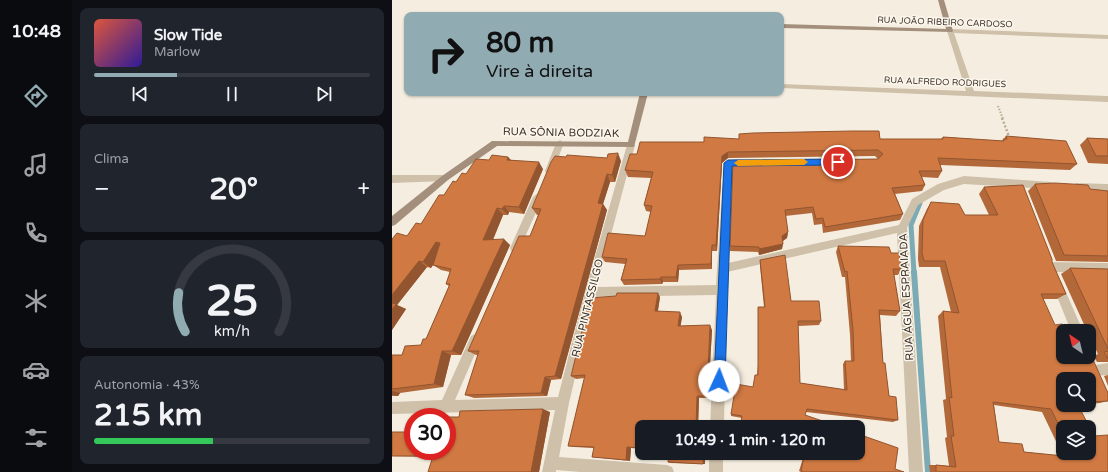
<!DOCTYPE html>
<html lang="pt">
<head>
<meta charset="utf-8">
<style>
  body { margin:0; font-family:"Varela Round",sans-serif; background:#20242c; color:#f1f3f6; height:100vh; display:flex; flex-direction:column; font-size:15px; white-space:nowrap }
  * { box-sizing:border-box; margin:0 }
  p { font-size:13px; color:#9ea1a6 }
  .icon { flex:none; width:22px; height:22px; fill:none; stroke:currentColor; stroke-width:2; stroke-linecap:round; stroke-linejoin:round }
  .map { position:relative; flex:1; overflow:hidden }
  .side { display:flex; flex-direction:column; gap:8px; padding:8px; background:#0d0f14; width:320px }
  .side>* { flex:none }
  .banner { position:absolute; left:12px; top:12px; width:380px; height:84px; border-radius:8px; box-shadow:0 1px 3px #0004; background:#91abb3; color:#111; overflow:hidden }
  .needle { width:26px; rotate:325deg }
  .controls { position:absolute; left:664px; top:324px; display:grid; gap:8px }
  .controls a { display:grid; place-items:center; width:40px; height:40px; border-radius:8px; background:#171b24; box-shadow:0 1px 3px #0004; font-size:20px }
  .speed { position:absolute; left:12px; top:408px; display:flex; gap:8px; font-size:20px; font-weight:700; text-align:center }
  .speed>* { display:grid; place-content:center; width:52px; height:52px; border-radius:50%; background:#171b24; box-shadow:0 1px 3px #0004; line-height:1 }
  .speed .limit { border:6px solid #d22; background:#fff; color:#111 }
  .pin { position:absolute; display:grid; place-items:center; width:34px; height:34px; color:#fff; margin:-17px; border:2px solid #fff; border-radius:50%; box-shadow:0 1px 4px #0007 }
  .me { position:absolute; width:44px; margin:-22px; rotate:2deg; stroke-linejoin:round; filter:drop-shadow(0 0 3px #0008) }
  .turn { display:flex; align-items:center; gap:14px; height:84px; padding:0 16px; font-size:18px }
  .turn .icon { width:52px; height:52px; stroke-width:2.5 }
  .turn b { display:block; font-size:28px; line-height:34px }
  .big { font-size:30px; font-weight:700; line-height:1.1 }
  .side .tile { flex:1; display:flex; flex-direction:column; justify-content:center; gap:6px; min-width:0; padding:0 14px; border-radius:8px; background:#20242c }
  .side .dial { align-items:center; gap:0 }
  .dial svg { height:104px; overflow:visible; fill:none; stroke:#363941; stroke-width:7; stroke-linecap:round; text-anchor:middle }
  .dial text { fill:#f1f3f6; stroke:none }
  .song { display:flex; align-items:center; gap:12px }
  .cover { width:48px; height:48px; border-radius:6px; background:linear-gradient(135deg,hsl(10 70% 55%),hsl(250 70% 35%)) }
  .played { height:4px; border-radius:2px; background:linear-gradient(90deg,#91abb3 30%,#363941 30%) }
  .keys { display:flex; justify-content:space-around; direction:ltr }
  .heat { display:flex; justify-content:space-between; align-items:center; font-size:22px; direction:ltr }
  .charge { height:6px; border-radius:3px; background:linear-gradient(90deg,#34c759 43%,#363941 0) }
  .trip { position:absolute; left:243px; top:420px; width:230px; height:40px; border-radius:8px; background:#171b24; box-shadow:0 1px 3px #0004; font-weight:700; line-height:40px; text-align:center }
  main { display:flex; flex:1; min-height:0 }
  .tab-bar { display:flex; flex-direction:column; width:72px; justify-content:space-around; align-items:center; background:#090b0e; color:#9ea1a6 }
  .tab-bar .icon { width:28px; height:28px }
  .tab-bar .on { color:#91abb3 }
  .tab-bar b { font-size:18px; color:#f1f3f6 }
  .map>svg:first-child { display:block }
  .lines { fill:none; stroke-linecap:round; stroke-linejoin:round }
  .stream-far1 { stroke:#7cabb5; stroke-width:5 }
  .stream { stroke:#7cabb5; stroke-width:6 }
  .path-far1 { stroke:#bbaa94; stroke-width:2; stroke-dasharray:1.5 1.5; stroke-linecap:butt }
  .path { stroke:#bbaa94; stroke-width:2.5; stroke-dasharray:2 2; stroke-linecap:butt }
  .street { fill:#cfc0aa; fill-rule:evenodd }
  .secondary { fill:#a38f7b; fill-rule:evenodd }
  .wall { fill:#b3683a; fill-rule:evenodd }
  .shaded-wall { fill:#92552f }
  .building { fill:#d07943; stroke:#92552f; fill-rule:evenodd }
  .route { fill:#1a73e8; stroke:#114b97 }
  .slow { fill:#f59e0b }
  .labels { text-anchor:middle; stroke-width:3; stroke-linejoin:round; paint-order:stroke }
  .far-street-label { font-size:9px; fill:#3c322a; stroke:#fcf7ed }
  .street-label { font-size:11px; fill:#3c322a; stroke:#fcf7ed }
</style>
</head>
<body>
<main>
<nav class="tab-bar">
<b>10:48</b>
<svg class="icon on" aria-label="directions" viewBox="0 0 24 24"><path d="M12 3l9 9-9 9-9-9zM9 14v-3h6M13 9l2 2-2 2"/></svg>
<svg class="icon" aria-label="music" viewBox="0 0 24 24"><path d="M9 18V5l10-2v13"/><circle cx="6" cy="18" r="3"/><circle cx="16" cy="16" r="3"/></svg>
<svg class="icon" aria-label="phone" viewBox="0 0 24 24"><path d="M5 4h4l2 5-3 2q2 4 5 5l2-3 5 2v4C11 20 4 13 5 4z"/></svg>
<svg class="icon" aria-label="climate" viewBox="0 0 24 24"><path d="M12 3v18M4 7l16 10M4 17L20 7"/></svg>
<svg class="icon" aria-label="car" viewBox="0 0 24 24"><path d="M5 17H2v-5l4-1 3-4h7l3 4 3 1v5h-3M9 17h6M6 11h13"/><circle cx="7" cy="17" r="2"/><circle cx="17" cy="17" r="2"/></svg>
<svg class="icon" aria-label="filters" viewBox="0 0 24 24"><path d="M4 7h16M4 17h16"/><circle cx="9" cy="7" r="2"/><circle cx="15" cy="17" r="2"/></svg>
</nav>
<section class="side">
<div class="tile">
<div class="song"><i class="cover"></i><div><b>Slow Tide</b><p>Marlow</p></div></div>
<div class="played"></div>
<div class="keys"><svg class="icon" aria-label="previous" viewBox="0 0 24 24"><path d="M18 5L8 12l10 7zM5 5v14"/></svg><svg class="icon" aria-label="pause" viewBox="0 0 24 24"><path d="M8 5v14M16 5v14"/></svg><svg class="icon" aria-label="next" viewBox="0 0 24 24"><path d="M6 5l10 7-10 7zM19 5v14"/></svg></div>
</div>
<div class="tile"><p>Clima</p>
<div class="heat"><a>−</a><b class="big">20°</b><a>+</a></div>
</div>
<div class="tile dial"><svg viewBox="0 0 100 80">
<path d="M14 69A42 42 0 1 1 86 69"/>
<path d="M14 69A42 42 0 0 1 9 39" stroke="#91abb3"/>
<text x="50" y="56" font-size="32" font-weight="700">25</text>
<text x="50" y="72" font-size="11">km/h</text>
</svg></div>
<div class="tile"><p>Autonomia · 43%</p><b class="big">215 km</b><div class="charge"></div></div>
</section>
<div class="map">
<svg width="716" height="472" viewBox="0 0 716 472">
  <rect width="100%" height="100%" fill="#f5eee0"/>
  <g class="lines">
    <path class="stream-far1" d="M522,273L519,225L528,203"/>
    <path class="stream" d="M522,272L536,472"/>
    <path class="path-far1" d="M606,106L611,119"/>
    <path class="path" d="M610,118L618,139"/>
    <g class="street">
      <path d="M558,29L716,35V39L562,33L582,91L716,96V102L389,88V84L574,91L555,31Z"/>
      <path d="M168,140L172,143L161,171L157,174L154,173L153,171L164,143Z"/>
      <path d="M239,142L243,145L205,287L324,285L332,163C336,158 354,158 358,163L354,166H340L336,263L507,225L520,199L546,184L572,176L659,182L661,185L656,189L572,184L552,190L526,205L515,228L531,472H517L505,233L335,272L332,427H318L324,295L202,297L177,403L167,457L275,465L280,467L282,472H188L164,470V472H150L163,410L0,414V402L50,400L79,336L83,334L87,336L89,340L63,400L166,397L193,292L235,145Z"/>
      <path d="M0,175H53L58,178L53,181L0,183Z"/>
      <path d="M684,183L716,184V192L684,191L679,187Z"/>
      <path d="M146,193L151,197L128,248L127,251L123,252L119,251L118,248L141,197Z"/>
      <path d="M658,262L716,263V273L658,272L654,270L653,267L654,264Z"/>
      <path d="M665,279L669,281L691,331H679L660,284L661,281Z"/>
      <path d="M716,363V375L701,376L697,374L695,370L697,366Z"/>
      <rect x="317" y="453" width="14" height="19"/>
    </g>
    <g class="secondary">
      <path d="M546,0H552L561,31L560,32L389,28V24L554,29Z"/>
      <path d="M248,93H256L242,147L105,146L56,180L3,225L0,226V216L50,176L100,141L236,142Z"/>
    </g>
  </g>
  <g class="wall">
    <path d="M614,136L685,164L678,170L548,165L550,171L546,178L530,177L533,185L530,191L503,194L511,214L508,220L431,233L430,224L422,225L420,213L393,216L396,232L395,238L391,241L390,249L367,255L366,252L338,251V246L341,161L486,159L483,156L336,158L330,163L325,251H320V269L287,270L286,282H271L270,284L232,285L229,280L233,264L213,262L210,257L253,236L259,212L254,211L252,205L259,178L236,177L233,170L245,154L312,142L347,139H549L551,137L610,141Z"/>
    <path d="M695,138L716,139V164L696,163L688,145Z"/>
    <path d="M116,157L119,160L151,169L132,214L117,212L116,215H111L101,240L118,245L69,355H59L51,387L8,393L6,396H0V355H10L29,345L34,339L57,286L54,284L58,272L49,270L41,265L39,268L35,267L5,305L14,309L0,330V239L15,236L29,224L52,195L64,182L97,160Z"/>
    <path d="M229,161L223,182H218L211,204L215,210L169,379L159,380L155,396L82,398L73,395L86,355H84L76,351L138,236L146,215H145L140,208Z"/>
    <path d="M643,184L698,189L716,191V262L664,261L636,191Z"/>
    <path d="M592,187L660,262L674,294L665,299H651L671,357L716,393V401L708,403L697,404V379H671L716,472H538L537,465H544L557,466L553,438L555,437L551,400L554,399L546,316L551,311L559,312L548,267H527L526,259L527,226L535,209L539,202L573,215H597L587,194ZM602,405L650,412L671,456L632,452L607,442ZM671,427L697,453H671Z"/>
    <path d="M446,246L499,253L509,269L506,275H502L508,311L504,316L488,315L491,363L497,396L506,420L501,422L414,412L350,418L339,416V414L361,387L365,375L372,307L368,266V260L399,301L429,321L427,325L406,326L408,383L452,390L451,364L453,361H459L458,335L453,277H450L444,252Z"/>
    <path d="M678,268L716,269V362H705L702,356L706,354L697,335V331H695L669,274Z"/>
    <path d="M268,297L266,311L290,317L288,326L320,330L316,398H307L306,427H250V449L239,448L238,461L200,457L202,448L182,447L176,446L193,378L184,379L179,376Z"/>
    <path d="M716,375V386L712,376Z"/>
    <path d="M158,412L147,472H36L41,457L0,456V432L21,451Z"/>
    <path d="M277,453H313V464L278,463L276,462Z"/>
    <path d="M384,453H466L503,469L512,472H409L407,471L411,458Z"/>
  </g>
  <g class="shaded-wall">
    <path d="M336,152V158L330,163L325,251L324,245L330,156Z"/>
    <path d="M226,153L229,161L223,182L220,175Z"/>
    <path d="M116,157L122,164L115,160Z"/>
    <path d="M147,162L151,169L132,214L127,207Z"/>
    <path d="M215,174L218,182L211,204L215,210L169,379L163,376L206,203Z"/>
    <path d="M112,206L117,212L116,215L110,209Z"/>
    <path d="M105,208L111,215L98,246L91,240Z"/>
    <path d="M396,232L395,238L389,242L390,236Z"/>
    <path d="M112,239L118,245L69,355L60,351Z"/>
    <path d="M44,242L52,247L39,268L31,262Z"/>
    <path d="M391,244L390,249L367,255V249Z"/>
    <path d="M320,245V269L319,264Z"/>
    <path d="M27,261L35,267L5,305L14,309L0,330V295Z"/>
    <path d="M286,265L287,270L286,282L284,277Z"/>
    <path d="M269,277L271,282L270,284L268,279Z"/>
    <path d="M266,293L268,297L265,315L263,311Z"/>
    <path d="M288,312L290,317L288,330L286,326Z"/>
    <path d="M318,325L320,330L316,398L315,396Z"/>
    <path d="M50,351L59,355L51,387L42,384Z"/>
    <path d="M153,377L159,380L155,396L149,393Z"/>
    <path d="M0,391L8,393L6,396L0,395Z"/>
    <path d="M305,396L307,398L306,427H304Z"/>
    <path d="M151,409L158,412L147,472H139Z"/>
    <path d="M235,447L239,448L238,461L234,460Z"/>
    <path d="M312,453H313V464H311Z"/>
  </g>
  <g class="building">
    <path d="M460,131H487L488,139H551V137L612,141L611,139H615L614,136L674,141L685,164L546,158L550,171H527L533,185L500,188L511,214L433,227L431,218L424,219L421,207L393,210L396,232L390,236L391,244L367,249V247L338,246L341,161L486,159L491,154L486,150L336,152L330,156L324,245H320L319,264L286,265L284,277H269L268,279L229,280L235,259L210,257L216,233L253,236L260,206L252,205L261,172L233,170L238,154H245L248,142H312V137L347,139V134L361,133Z"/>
    <path d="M695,138L716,139V156H704Z"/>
    <path d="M226,153L220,175L215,174L206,203L211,204L163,376L153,377L149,393L73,395L87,351H76L127,236H138L149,209L140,208L159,162L163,156L174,157L175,155L215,158L216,154Z"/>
    <path d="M100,155L116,157L115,160L147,162L127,207L112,206L110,209L105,208L91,240L112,239L60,351H50L42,384L0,389V355H10L13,346L29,345L31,339H34L58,284H54L59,269L41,265L48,243L44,242L31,262L27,261L0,295V239L5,233L15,236L24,223L29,224L47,195H52L61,181L64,182L70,173L74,174L84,159L97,160Z"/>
    <path d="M663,183L696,185L698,189L716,191V256L672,255L643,184Z"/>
    <path d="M631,185L660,259V262L674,294H649L663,325L670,324L674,331H671V357H697V353H698L716,393V401L697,402V379H671V405H686L702,436L716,435V472H544V465L564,467L559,436H562L557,397L560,398L551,311L567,313L553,261H532L530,253L531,220L539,202L567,204L573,215H606L592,187ZM601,402L659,409L671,434V427H697V453H680L682,457L632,452L630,444L607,442Z"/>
    <path d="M446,246L497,247L499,253H507L509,269H501L508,311L487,310L491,363H493L497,396L504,397L506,420L415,409L413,415L448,427H348L350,416L339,414L344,384L361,387L363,375H366V307H373L368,260L393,255L399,301H427L429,321H406L408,383L455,390L453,361H462L461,330L455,271L453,272Z"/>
    <path d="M678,268L716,269V349Z"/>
    <path d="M225,293H266L263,311L288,312L286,326L318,325L315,396H305L304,427H250V448L235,447L234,460L200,457L202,447L176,446L193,375L179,376L198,298L224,296Z"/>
    <path d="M0,303L4,304L0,310Z"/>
    <path d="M716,351V359L712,352Z"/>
    <path d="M151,409L139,472H36L41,456H0V432H14L17,426H21V451H55V417H67L68,411Z"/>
    <path d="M466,434L506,448L503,469L512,472H411L409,471L412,457L388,453H466Z"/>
    <path d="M277,453H312L311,464L276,462Z"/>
  </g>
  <path class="route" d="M446,159L450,162L446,165L340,166L333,381L331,385L327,387L323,385L322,381L332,163L336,160Z"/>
  <path class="slow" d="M412,159L416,162L412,165L346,166L342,163L346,160Z"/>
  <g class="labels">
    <g class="far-street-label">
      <text transform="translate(553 22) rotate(2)" y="3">RUA JOÃO RIBEIRO CARDOSO</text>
      <text transform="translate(553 82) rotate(2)" y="3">RUA ALFREDO RODRIGUES</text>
    </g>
    <g class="street-label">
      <text transform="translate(169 132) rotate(1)" y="4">RUA SÔNIA BODZIAK</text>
      <text transform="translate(514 297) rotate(-93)" y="4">RUA ÁGUA ESPRAIADA</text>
      <text transform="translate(195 308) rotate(-76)" y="4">RUA PINTASSILGO</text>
    </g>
  </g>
</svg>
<div class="controls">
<a><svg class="needle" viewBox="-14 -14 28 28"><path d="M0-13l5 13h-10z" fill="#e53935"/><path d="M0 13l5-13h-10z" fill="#9ea1a6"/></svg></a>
<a><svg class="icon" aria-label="search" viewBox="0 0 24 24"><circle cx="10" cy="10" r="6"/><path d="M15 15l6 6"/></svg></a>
<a><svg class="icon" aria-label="layers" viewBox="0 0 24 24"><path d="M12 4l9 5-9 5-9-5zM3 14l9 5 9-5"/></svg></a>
</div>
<div class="speed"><div class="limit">30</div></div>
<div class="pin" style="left:446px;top:162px;background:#d93025"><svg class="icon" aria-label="arrive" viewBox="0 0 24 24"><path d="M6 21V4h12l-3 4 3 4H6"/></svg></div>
<svg class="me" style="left:327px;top:381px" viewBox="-20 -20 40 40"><circle r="19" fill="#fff"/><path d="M0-13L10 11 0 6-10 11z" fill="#1a73e8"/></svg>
<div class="trip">10:49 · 1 min · 120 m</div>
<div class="banner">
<div class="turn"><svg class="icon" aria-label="right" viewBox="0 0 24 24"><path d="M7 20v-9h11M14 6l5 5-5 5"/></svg><div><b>80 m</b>Vire à direita</div></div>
</div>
</div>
</main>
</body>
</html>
